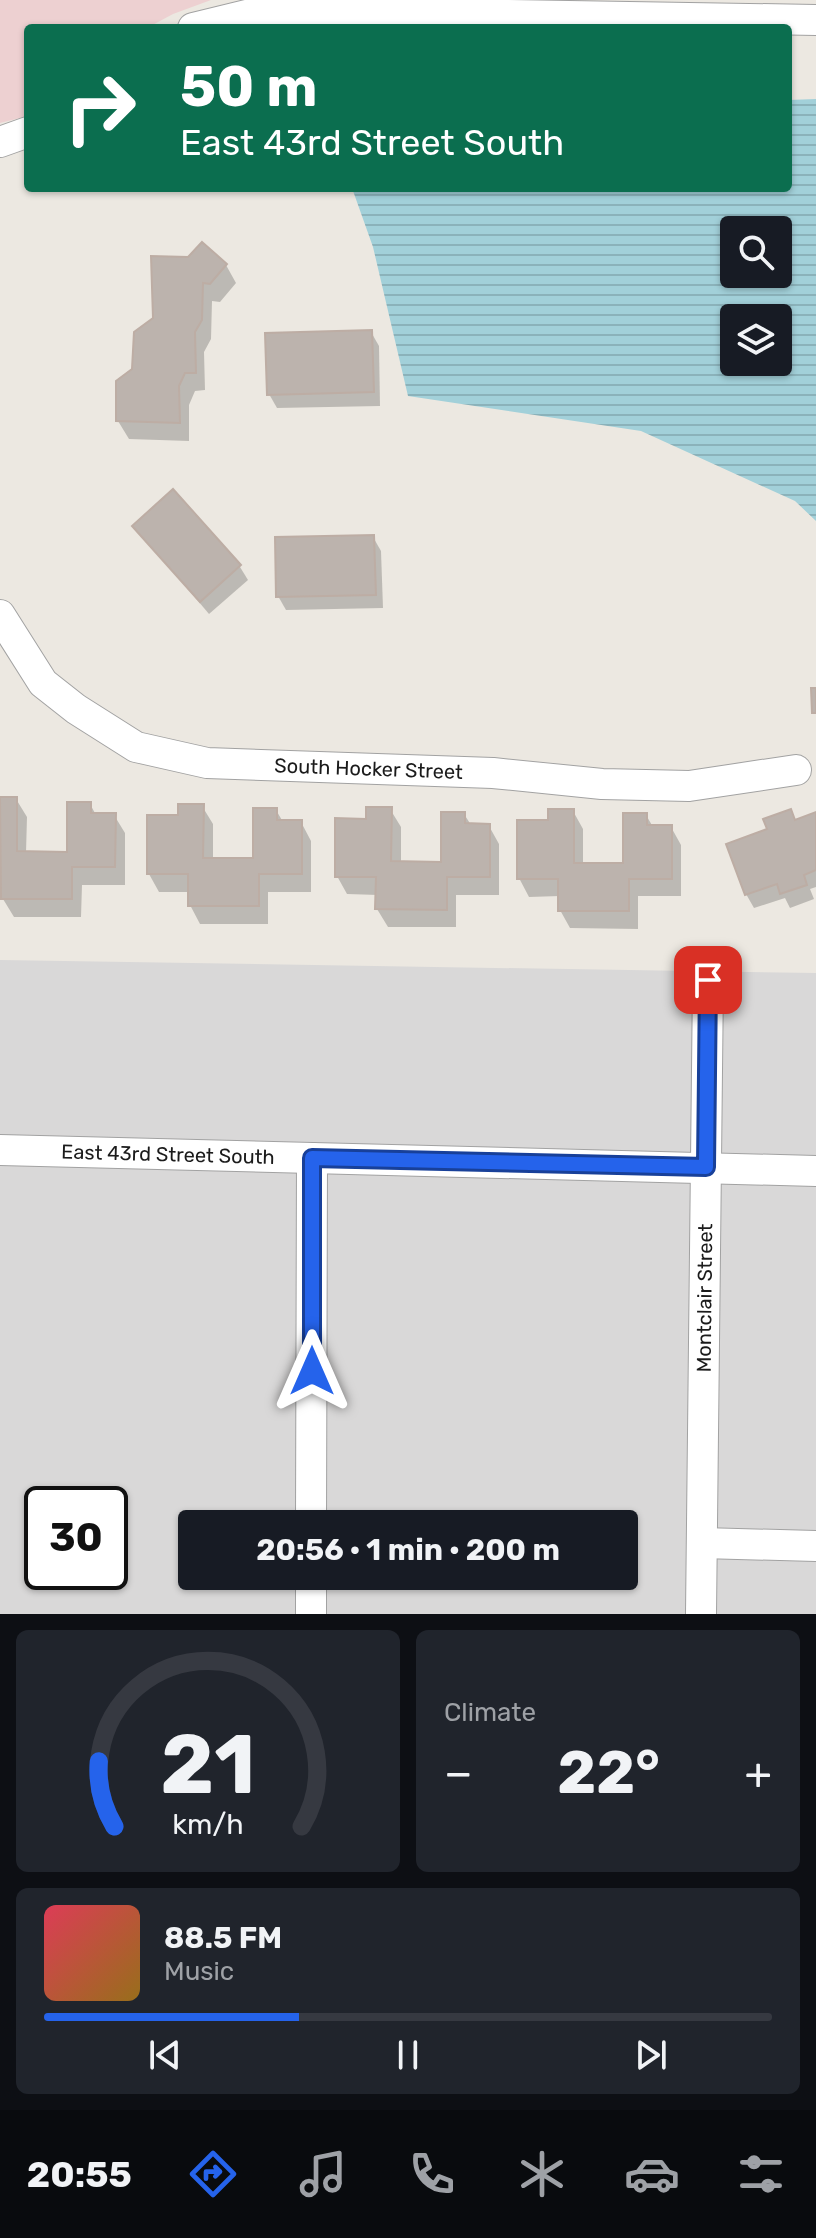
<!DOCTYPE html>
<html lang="en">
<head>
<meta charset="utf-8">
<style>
  body { margin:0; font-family:Rubik,sans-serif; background:#20242c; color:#f1f3f6; height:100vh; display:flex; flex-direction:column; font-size:30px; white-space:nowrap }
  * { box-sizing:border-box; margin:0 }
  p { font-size:26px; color:#9ea1a6 }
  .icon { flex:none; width:44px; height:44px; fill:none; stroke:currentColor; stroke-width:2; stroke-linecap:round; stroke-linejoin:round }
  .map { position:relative; height:1614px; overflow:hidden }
  .panel { display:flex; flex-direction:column; gap:16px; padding:16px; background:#0d0f14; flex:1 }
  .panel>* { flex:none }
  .top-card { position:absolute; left:24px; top:24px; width:768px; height:168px; border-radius:8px; box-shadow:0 2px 6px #0004; background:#0b6e4f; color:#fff; overflow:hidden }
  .fabs { position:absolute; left:720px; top:216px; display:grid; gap:16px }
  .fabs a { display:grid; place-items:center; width:72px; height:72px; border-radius:8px; background:#171b24; box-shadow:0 2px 6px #0004; font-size:40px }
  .speed { position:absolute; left:24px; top:1486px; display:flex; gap:16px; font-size:40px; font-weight:700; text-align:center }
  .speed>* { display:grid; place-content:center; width:104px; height:104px; border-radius:50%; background:#171b24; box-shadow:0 2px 6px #0004; line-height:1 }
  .speed .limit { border:4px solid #111; border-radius:12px; background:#fff; color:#111 }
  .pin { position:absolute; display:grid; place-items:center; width:68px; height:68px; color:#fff; margin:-34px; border-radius:16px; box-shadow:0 4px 12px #0006 }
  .me { position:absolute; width:88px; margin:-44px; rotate:0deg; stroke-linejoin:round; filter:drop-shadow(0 0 6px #0008) }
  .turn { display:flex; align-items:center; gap:28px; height:168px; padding:0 24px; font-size:36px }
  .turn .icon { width:104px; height:104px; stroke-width:2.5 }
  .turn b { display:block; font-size:56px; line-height:68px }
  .big { font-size:60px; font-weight:700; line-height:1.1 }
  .panel .card { flex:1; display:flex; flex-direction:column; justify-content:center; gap:12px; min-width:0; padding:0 28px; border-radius:12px; background:#20242c }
  .panel .dial { align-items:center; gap:0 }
  .dial svg { height:208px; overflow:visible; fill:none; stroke:#363941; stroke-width:7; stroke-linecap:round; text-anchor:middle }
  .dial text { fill:#f1f3f6; stroke:none }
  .song { display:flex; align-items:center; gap:24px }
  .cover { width:96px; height:96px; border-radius:12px; background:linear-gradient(135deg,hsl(350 70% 55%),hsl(40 70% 35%)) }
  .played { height:8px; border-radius:4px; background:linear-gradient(90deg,#2563eb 35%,#363941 35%) }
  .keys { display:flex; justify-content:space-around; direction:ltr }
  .heat { display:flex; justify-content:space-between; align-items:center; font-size:44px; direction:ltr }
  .panel .tiles { flex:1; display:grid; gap:16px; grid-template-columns:1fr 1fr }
  .card:last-child { grid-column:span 2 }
  .trip { position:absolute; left:178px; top:1510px; width:460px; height:80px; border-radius:8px; background:#171b24; box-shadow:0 2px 6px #0004; font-weight:700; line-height:80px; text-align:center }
  .dock { display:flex; height:128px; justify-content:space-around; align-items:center; background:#090b0e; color:#9ea1a6 }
  .dock .icon { width:56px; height:56px }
  .dock .on { color:#2563eb }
  .dock b { font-size:36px; color:#f1f3f6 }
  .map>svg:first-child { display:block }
  .residential { fill:#d9d8d8; fill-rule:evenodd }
  .commercial { fill:#edd0d1 }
  .water { fill:url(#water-rules); fill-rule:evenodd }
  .shadow { fill:#0003 }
  .building { fill:#bcb3ad; stroke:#bdada4; stroke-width:2 }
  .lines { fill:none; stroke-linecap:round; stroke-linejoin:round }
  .minor-casing { stroke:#a2a2a2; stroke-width:32 }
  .minor { stroke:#fff; stroke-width:30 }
  .route-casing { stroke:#184099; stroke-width:20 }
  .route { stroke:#2563eb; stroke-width:14 }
  .labels { text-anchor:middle; stroke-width:6; stroke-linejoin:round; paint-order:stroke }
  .street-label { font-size:20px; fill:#1b1b1b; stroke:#fff }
</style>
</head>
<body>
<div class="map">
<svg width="816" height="1614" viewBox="0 0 816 1614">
  <defs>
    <pattern id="water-rules" width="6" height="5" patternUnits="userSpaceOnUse" patternTransform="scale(2)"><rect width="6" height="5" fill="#a2d0d9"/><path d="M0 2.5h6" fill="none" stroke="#8bb2ba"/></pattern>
  </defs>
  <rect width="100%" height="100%" fill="#ece8e1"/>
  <path class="residential" d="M0,960L816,973V1614H0ZM42,1504H110V1572H42ZM192,1524H624V1576H192Z"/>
  <path class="commercial" d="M0,0H211L173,14L147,28H28V116L0,123Z"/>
  <path class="water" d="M816,99V521L795,501L641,431L408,396L373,247L352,188H788V100ZM734,230H778V274H734ZM734,318H778V362H734Z"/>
  <g class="shadow">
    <path d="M226,265L236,283L220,302L212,301L211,339L204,352L205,390L195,391L189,405V441L129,439L118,421L134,370L136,333Z"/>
    <path d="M371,332L379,346L380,406L277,408L269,394Z"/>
    <path d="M173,492L240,567L248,580L209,614L135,526Z"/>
    <path d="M373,537L381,551L383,608L286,610L278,596Z"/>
    <path d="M0,799H16L27,817L26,853L69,854L90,804L96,815H114L125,833V885H82L81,917H14L3,899V885H0Z"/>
    <path d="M202,806L213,824V860H255L276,810L283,822H301L311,841V892H268V924H200L190,905V892H159L149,874L180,818Z"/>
    <path d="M390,809L401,827V863L443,864L464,814L471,825L489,826L499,844V895H456V927H388L377,909L378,895L347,894L337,876L368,821Z"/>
    <path d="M573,811L583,829V865H625L646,815L653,827H671L681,845V896H638V929L570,928L560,910V896L529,897L519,878L550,822Z"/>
    <path d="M790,811L796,821L816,814V887L810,889L814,899L790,908L785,898L754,908L746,894L770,831Z"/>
  </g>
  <g class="building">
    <path d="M202,242L227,264L210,284L203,283L202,320L195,332L196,373H185L179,386L180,423L116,421V381L132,369L134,332L153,318L151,256L188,257Z"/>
    <path d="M372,330L374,392L267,395L265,333Z"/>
    <path d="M173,489L241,565L200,602L132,526Z"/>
    <path d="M374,535L376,595L276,597L275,537Z"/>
    <path d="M811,688H816V713H812Z"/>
    <path d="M0,797H17V851L67,852V802H91V813H116L115,867H72V899H1Z"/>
    <path d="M178,804H204L203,858H253V808H277V820H302V874H259V906H188V874H147V815H178Z"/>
    <path d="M366,807H392L391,861L441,862V812H465V823L490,824V877H447V910L375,909L376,877H335V818L366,819Z"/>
    <path d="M548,809H574V863H623V813H647V825H672V879H629V911H558V879H517V820H548Z"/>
    <path d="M791,809L795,820L816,812V870L804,875L807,885L780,894L777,884L745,895L726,844L767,829L763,819Z"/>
  </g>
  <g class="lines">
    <defs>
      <g id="minor">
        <path d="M193,28L263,11L816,20"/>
        <path d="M0,142L28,132"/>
        <path id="s1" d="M0,615L43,683L76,709L136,747L207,763L493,773L602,784L689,786L796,770"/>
        <path id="s2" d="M0,1150L816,1171"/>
        <path d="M311,1524L312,1158"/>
        <path d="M702,1543L816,1546"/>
        <path d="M311,1614V1576"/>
        <path id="s3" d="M701,1614L708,980"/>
      </g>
    </defs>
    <use href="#minor" class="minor-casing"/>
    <use href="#minor" class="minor"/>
  </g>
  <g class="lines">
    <defs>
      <path id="route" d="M312,1371V1158L706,1167L708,980"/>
    </defs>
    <use href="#route" class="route-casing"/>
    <use href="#route" class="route"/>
  </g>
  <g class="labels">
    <g class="street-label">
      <text dy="7" stroke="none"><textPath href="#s1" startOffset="428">South Hocker Street</textPath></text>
      <text dy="7" stroke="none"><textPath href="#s2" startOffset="168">East 43rd Street South</textPath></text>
      <text dy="7" stroke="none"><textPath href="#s3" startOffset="316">Montclair Street</textPath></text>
    </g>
  </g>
</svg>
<div class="fabs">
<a><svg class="icon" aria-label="search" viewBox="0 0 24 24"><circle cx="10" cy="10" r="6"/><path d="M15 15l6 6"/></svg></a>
<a><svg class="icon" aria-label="layers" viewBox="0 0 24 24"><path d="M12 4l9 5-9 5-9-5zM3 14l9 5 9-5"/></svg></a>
</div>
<div class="speed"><div class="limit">30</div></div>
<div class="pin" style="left:708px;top:980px;background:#d93025"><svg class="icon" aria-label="arrive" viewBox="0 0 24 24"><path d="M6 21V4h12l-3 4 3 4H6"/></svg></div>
<svg class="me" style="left:312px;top:1371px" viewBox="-20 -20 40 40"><path d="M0-17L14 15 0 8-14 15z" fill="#2563eb" stroke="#fff" stroke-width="4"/></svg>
<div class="trip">20:56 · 1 min · 200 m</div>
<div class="top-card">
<div class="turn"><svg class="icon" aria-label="right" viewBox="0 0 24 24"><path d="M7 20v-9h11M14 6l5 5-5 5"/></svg><div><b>50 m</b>East 43rd Street South</div></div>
</div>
</div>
<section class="panel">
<div class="tiles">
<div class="card dial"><svg viewBox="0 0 100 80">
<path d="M14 69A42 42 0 1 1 86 69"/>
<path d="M14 69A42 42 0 0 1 8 44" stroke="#2563eb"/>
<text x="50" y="56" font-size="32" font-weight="700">21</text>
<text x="50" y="72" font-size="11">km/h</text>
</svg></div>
<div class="card"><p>Climate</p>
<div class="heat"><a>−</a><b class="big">22°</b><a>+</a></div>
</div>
<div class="card">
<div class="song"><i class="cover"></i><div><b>88.5 FM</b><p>Music</p></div></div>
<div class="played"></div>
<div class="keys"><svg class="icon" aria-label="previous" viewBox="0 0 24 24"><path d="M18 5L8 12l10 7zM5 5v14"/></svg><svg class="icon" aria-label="pause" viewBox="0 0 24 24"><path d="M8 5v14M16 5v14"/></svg><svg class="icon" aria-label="next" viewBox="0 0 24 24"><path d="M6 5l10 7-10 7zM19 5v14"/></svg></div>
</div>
</div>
</section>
<nav class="dock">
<b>20:55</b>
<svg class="icon on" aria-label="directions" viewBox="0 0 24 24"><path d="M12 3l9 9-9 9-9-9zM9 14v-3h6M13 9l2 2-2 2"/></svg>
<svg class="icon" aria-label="music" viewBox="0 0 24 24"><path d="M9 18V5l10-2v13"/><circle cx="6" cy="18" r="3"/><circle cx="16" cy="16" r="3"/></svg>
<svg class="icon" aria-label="phone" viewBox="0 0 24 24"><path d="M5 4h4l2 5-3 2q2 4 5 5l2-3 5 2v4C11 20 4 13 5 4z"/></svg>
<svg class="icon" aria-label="climate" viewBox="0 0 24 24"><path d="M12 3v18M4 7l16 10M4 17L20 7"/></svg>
<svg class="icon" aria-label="car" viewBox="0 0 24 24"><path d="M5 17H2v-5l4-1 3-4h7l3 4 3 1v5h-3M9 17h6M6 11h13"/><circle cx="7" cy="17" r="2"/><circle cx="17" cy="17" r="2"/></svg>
<svg class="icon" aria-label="filters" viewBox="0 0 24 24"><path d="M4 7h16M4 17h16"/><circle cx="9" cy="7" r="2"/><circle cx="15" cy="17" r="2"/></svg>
</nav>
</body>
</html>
